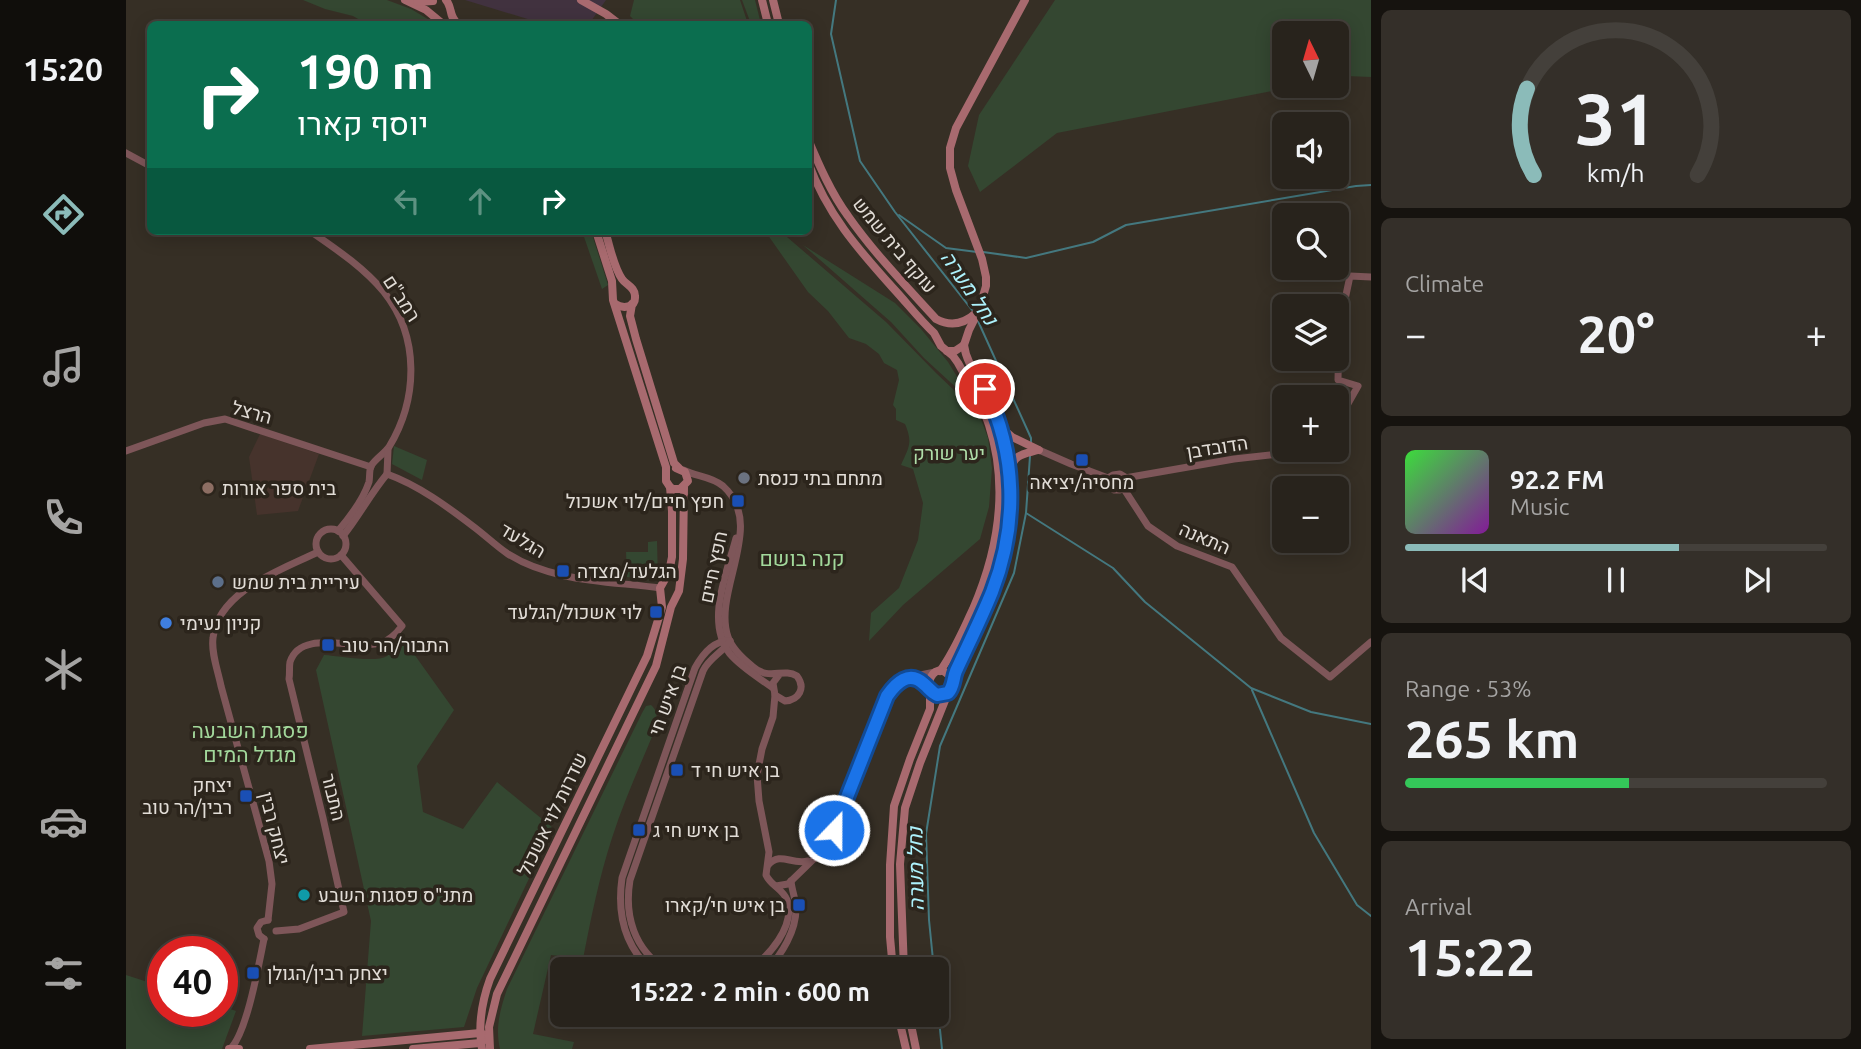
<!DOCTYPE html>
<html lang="en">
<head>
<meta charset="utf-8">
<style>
  body { margin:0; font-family:Ubuntu,Heebo,sans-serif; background:#342f29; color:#f1f3f6; height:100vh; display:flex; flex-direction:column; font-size:26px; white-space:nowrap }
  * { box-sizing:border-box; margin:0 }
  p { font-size:23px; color:#a5a4a3 }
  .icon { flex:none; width:38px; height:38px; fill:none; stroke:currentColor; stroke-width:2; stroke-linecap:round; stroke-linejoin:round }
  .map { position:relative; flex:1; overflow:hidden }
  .sheet { display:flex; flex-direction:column; gap:10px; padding:10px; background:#16130f; width:490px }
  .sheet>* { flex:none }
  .banner { position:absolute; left:21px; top:21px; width:665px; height:214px; border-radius:10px; box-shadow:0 4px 18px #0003,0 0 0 2px #44403b; background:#0b6e4f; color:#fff; overflow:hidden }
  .needle { width:46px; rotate:355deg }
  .tools { position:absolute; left:1146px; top:21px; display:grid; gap:14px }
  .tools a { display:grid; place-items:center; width:77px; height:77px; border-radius:10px; background:#28231c; box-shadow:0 4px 18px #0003,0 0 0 2px #44403b; font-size:35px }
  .speed { position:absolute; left:21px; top:936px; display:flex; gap:14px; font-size:35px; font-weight:700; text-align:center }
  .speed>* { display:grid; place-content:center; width:91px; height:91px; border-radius:50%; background:#28231c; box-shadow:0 4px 18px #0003,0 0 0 2px #44403b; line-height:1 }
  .speed .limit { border:10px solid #d22; background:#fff; color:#111 }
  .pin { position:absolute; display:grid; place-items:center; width:60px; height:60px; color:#fff; margin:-30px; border:4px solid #fff; border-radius:50%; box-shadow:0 2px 7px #0007 }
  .me { position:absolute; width:77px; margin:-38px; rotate:22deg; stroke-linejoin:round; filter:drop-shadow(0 0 5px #0008) }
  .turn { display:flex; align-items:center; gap:24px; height:147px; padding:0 35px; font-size:32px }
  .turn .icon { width:91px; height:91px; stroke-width:2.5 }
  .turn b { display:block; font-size:49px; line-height:60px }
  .lanes { display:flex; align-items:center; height:66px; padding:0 35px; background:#0003; justify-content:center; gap:35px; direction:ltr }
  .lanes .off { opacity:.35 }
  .big { font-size:52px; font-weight:600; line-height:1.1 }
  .sheet .widget { flex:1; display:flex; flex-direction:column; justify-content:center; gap:10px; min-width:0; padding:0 24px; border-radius:10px; background:#342f29 }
  .sheet .dial { align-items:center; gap:0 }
  .dial svg { height:182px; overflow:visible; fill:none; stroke:#44403b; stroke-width:7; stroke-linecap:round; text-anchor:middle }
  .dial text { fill:#f1f3f6; stroke:none }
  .song { display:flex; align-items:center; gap:21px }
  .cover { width:84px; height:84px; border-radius:10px; background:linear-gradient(135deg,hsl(120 70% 55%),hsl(290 70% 35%)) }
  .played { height:7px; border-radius:4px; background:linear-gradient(90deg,#8bbbb9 65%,#44403b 65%) }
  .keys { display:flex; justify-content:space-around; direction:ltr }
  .heat { display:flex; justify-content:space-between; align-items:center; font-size:38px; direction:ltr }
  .charge { height:10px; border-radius:5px; background:linear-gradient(90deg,#34c759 53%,#44403b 0) }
  .trip { position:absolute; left:424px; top:957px; width:399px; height:70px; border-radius:10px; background:#28231c; box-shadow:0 4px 18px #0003,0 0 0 2px #44403b; font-weight:600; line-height:70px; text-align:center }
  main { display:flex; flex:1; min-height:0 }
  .tab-bar { display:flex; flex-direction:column; width:126px; justify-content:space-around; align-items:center; background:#100e0b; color:#a5a4a3 }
  .tab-bar .icon { width:49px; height:49px }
  .tab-bar .on { color:#8bbbb9 }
  .tab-bar b { font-size:32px; color:#f1f3f6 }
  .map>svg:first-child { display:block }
  .commercial { fill:#46332c }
  .industrial { fill:#41323f }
  .green { fill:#344731 }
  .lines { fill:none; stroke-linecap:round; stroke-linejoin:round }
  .stream { stroke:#44787f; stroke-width:2 }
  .tertiary { stroke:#7e5659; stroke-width:7 }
  .secondary { stroke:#a86a6f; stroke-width:8 }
  .route-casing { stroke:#114b97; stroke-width:18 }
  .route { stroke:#1a73e8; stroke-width:12 }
  .transit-dot { fill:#1a4fb4; stroke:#2c251c; stroke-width:2.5 }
  .worship-dot { fill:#6b7280; stroke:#2c251c; stroke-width:2.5 }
  .education-dot { fill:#8d6e63; stroke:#2c251c; stroke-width:2.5 }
  .service-dot { fill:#5c6f8a; stroke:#2c251c; stroke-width:2.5 }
  .shop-dot { fill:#3f7fe0; stroke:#2c251c; stroke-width:2.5 }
  .culture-dot { fill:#0f9aa8; stroke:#2c251c; stroke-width:2.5 }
  .labels { text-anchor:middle; stroke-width:7; stroke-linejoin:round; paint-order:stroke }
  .street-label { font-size:19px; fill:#e2ddd7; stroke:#2c251c }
  .park-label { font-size:19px; fill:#b0dea9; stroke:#2c251c }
  .poi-label { font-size:19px; fill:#e2ddd7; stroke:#2c251c; text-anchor:start }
  .water-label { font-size:21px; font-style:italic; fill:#adf2fc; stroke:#2c251c }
  .neighbourhood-label { font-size:21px; fill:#a2d89b; stroke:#2c251c }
</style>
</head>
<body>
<main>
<nav class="tab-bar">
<b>15:20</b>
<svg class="icon on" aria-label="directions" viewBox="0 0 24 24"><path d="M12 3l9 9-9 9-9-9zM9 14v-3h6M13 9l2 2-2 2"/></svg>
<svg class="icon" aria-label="music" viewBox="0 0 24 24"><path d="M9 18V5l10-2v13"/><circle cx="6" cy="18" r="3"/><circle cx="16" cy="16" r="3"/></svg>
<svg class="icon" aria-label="phone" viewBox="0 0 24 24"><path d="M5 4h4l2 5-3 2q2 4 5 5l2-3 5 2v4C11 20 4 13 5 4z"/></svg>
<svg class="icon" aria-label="climate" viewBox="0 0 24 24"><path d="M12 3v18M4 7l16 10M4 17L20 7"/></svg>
<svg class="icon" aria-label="car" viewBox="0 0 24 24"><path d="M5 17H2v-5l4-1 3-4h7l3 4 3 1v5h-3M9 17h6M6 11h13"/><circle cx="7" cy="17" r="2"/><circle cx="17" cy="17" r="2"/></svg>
<svg class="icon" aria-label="filters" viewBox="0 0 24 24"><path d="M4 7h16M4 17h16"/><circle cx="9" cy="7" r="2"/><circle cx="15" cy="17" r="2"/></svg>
</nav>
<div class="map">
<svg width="1245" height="1049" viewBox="0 0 1245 1049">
  <rect width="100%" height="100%" fill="#362f25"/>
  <path class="commercial" d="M134,434L193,454L172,511L131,515L123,457Z"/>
  <path class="industrial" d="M339,0H480L463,24H418Z"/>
  <g class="green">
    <path d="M177,0H261L285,9L310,24H241L227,16L199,9Z"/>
    <path d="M508,0H614L622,24H512L504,16Z"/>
    <path d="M616,0H629L635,24H625Z"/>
    <path d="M929,0H1245V77L1220,76L1211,78V33H1158V86H1171L931,133L854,192L842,166L853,115Z"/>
    <path d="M456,231H465L482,285L476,289Z"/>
    <path d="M639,231H654L760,322L810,373L853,414L862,438L866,468L863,507L854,539L777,605L743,641L745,613L773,588L792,540L797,503L787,469L775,465C783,447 787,443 779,424L770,420V409L767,405L773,380L771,370L758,363L753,354L740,344L723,338L702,311L682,292Z"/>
    <path d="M677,245L769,303L795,329L822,362L848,404L798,358L765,322Z"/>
    <path d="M268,446L301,460L296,480L266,464Z"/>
    <path d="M531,541L532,580L527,581L501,577L500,552H522V542Z"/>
    <path d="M278,640L328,710L291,766L297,812L337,829L371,782L427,828L351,988L338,1027L236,1036L245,921L190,670L198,655C213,656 250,663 261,656C267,651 273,645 278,640Z"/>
    <path d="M525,705C532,711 531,718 530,727C515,764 498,800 486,838C473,878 465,918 457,959L425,955L407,1034L448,1042L446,1049H374C369,1028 374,1010 381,989L516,713L520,706Z"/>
    <path d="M0,975L37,987V1012H96V1006L110,1011L96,1049H0Z"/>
  </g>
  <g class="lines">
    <g class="stream">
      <path d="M710,0L705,34L734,161L769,212L846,310"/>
      <path d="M773,215L820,248L851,252"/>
      <path d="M857,252L900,258L967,242L1000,225L1230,186L1245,185"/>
      <path d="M852,321L905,438V444"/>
      <path d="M900,513L987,568L1019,602L1125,688L1185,712L1245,724"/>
      <path d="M1126,690L1188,833L1231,905L1245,916"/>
      <path d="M808,970L803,920L800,834L814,746L888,573L900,513L904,456"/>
      <path d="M810,991L816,1049"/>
    </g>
    <g class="tertiary">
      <path d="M0,153L24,166"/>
      <path d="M184,231C210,249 237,267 258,292C294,337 292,399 263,447C258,454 249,459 245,466C243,471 244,477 243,482C237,500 224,517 212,531"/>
      <path d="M1211,423L1232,386L1212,380L1213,328L1224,276L1245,277"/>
      <path d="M913,450L945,464L982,478"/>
      <path d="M0,451L78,423L99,419L245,467"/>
      <path d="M557,470C571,477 585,476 597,486C641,525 586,591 602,637C606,649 616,658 626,666C644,682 656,667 671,676C680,688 673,700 659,701L649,695L647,683L653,675"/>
      <path d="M261,474C292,485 322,507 348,527C360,536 370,546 382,554C426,582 483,581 534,588"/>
      <path d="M261,474L262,450"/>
      <path d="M994,474L999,477L1001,485L994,490H988L983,485L982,478L987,475Z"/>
      <path d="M999,478L1108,459L1187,450"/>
      <path d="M998,489L1022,526L1051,546L1106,567L1155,638L1204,677L1245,642"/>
      <circle cx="205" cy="544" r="15"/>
      <path d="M217,536C233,516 245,493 261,474"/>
      <path d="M610,538C601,573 579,622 604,654C616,668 632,677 647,688"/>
      <path d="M642,865C655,851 664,865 682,861"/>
      <path d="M650,886L662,884L698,849L705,837L722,797L755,707L769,684L780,678L809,672"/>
      <path d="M142,920L146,884L143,861L95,686C92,671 85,653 87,638C92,591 155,570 192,552"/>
      <path d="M150,931L173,929L218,912L197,818L163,679C164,673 163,667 164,662C175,628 229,651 255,643C264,640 270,634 276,626L215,555"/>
      <path d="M138,939L133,935L131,928L135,922L142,920"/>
      <path d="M525,970C498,945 491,913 496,878L569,668C576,655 587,640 604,641"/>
      <path d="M540,970C508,949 498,916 504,880L577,671C583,658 596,653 604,641"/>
      <path d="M622,970C642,958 670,926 661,900C657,889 645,886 640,875L643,852L633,801L631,775L636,749L647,717L649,695"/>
      <path d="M641,970C656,954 670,931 670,909C670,900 666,891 665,881"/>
      <path d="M105,1048C121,1032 133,963 138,939"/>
    </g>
    <g class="secondary">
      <path d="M279,0L300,10L317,24"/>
      <path d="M320,0C327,8 322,16 332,24"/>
      <path d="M455,0L480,14L493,24"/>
      <path d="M636,0L642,24"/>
      <path d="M647,0L653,24"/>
      <path d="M291,2L307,1"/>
      <path d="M682,139C693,165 705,193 722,216C748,253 780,286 810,319C825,327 838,324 850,313"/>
      <path d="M682,162C701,214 731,248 767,288C781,303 793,319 808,333L815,346L827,356L832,363C843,383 856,403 863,425C883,487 872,551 847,609C837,630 828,652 814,671"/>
      <path d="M479,231C484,246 487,266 496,279C500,285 509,287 509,296C510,308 497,309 489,304"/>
      <path d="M506,304L504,316L510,339L548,463L553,468"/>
      <path d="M821,351H829L838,345L843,330L853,310L860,286V277L856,259L830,190L824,168V148L830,128L899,0"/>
      <path d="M877,429L886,437L913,450"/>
      <path d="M885,468C888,454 899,454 912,450"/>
      <path d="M544,487L547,489H554L562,481L559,472L550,468"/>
      <path d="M822,693C787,708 807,648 826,680"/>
      <path d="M767,970L764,937V865L768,806L784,759L804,709V690"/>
      <path d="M778,970L774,864L779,808L794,763L822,693C828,687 827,678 830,671C868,588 904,517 874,423C870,411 865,400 859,389C851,375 840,362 838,345"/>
      <path d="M772,1015L780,1049"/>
      <path d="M783,1015L790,1049"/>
      <path d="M103,1049H113"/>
      <path d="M184,1049L354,1033L359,1035"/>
      <path d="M287,1049L354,1043L357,1041"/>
      <path d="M356,1049C352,1026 356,1001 364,979L521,656L536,607L534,588L543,572L546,557V511L544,487L540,481V467L487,300L486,281L470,231"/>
      <path d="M364,1049L363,1027L371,994L530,666L545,607L553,591L557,559L558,487"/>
    </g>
  </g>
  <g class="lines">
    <defs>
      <path id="route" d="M708,830L761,696C770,683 783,670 798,684C803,688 805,692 811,695L822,693C828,687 827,678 830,671C842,645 855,619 866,592C892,525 891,454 859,389"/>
    </defs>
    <use href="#route" class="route-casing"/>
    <use href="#route" class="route"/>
  </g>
  <g class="transit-dot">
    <rect x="949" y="453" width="14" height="14" rx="3.5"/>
    <rect x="605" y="494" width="14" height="14" rx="3.5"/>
    <rect x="430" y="564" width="14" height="14" rx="3.5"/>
    <rect x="523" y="605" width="14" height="14" rx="3.5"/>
    <rect x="195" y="638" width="14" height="14" rx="3.5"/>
    <rect x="544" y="763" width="14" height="14" rx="3.5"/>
    <rect x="113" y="789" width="14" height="14" rx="3.5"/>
    <rect x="506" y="823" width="14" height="14" rx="3.5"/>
    <rect x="666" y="898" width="14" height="14" rx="3.5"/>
    <rect x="120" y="966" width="14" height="14" rx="3.5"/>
  </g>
  <circle class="worship-dot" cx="618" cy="478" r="7"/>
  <circle class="education-dot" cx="82" cy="488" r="7"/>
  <circle class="service-dot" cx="92" cy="582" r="7"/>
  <circle class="shop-dot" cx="40" cy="623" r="7"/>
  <circle class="culture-dot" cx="178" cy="895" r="7"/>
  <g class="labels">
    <g class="street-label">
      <text transform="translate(769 245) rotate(50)" y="7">עוקף בית שמש</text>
      <text transform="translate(276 298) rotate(57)" y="7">רמב"ם</text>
      <text transform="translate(126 412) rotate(15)" y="7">הרצל</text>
      <text transform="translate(1091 447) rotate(-9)" y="7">הדובדבן</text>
      <text transform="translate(1079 538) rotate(23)" y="7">התאנה</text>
      <text transform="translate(397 540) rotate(31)" y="7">הגלעד</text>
      <text transform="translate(587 567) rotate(-78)" y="7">חפץ חיים</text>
      <text transform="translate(541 700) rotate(-70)" y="7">בן איש חי</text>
      <text transform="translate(208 797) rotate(76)" y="7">התבור</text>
      <text transform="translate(426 814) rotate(-64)" y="7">שדרות לוי אשכול</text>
      <text transform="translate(149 828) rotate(76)" y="7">יצחק רבין</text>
    </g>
    <g class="park-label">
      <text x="823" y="460">יער שורק</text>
    </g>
    <g class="poi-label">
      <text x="632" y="485">מתחם בתי כנסת</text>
      <text x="956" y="489" text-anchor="middle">מחסיה/יציאה</text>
      <text x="96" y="495">בית ספר אורות</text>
      <text x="598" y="508" text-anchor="end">חפץ חיים/לוי אשכול</text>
      <text x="451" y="578">הגלעד/מצדה</text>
      <text x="106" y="589">עיריית בית שמש</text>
      <text x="516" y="619" text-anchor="end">לוי אשכול/הגלעד</text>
      <text x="54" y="630">קניון נעימי</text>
      <text x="216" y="652">התבור/הר טוב</text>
      <text x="565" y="777">בן איש חי ד</text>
      <text x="106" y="792" text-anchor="end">יצחק<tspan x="106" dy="22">רבין/הר טוב</tspan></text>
      <text x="527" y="837">בן איש חי ג</text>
      <text x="192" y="902">מתנ"ס פסגות השבע</text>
      <text x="659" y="912" text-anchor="end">בן איש חי/קארו</text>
      <text x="141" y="980">יצחק רבין/הגולן</text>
    </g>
    <g class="water-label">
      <text transform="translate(843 288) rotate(56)" y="7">נחל מערה</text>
      <text transform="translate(790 869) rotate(-91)" y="7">נחל מערה</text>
    </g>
    <g class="neighbourhood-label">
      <text x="676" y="566">קנה בושם</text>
      <text x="124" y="738">פסגת השבעה<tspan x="124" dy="24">מגדל המים</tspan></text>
    </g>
  </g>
</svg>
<div class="tools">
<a><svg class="needle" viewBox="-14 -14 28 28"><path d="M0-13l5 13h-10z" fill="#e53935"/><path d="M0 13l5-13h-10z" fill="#a5a4a3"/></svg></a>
<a><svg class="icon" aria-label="sound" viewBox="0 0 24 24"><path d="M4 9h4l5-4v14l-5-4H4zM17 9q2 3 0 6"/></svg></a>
<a><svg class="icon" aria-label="search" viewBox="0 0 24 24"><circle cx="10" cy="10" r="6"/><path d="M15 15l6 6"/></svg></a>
<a><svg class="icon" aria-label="layers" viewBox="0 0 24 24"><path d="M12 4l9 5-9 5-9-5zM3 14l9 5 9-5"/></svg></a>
<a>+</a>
<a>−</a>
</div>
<div class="speed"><div class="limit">40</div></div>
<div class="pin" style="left:859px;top:389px;background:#d93025"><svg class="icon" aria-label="arrive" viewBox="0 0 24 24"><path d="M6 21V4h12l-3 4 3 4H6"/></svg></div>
<svg class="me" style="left:708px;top:830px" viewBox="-20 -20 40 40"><circle r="17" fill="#1a73e8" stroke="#fff" stroke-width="3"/><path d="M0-11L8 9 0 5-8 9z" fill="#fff"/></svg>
<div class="trip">15:22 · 2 min · 600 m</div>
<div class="banner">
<div class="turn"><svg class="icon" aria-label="right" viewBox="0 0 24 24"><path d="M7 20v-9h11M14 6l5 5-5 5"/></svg><div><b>190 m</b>יוסף קארו</div></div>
<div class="lanes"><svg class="icon off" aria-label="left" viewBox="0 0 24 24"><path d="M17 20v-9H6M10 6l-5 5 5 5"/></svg><svg class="icon off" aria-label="ahead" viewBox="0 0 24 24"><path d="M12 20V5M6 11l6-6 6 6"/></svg><svg class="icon" aria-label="right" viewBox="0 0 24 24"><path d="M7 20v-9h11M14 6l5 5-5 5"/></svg></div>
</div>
</div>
<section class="sheet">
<div class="widget dial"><svg viewBox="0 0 100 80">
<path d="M14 69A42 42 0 1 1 86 69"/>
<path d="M14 69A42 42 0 0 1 11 31" stroke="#8bbbb9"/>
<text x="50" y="56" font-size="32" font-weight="700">31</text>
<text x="50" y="72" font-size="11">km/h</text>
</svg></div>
<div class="widget"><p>Climate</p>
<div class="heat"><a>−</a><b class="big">20°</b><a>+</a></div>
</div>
<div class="widget">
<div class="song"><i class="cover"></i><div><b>92.2 FM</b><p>Music</p></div></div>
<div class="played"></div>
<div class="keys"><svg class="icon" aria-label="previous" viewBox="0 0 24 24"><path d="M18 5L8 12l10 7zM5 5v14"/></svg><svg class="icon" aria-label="pause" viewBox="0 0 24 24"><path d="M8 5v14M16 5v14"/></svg><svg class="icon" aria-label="next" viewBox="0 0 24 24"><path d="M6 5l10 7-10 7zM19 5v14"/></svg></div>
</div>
<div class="widget"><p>Range · 53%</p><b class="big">265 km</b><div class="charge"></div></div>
<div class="widget"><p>Arrival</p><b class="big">15:22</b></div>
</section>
</main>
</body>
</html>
